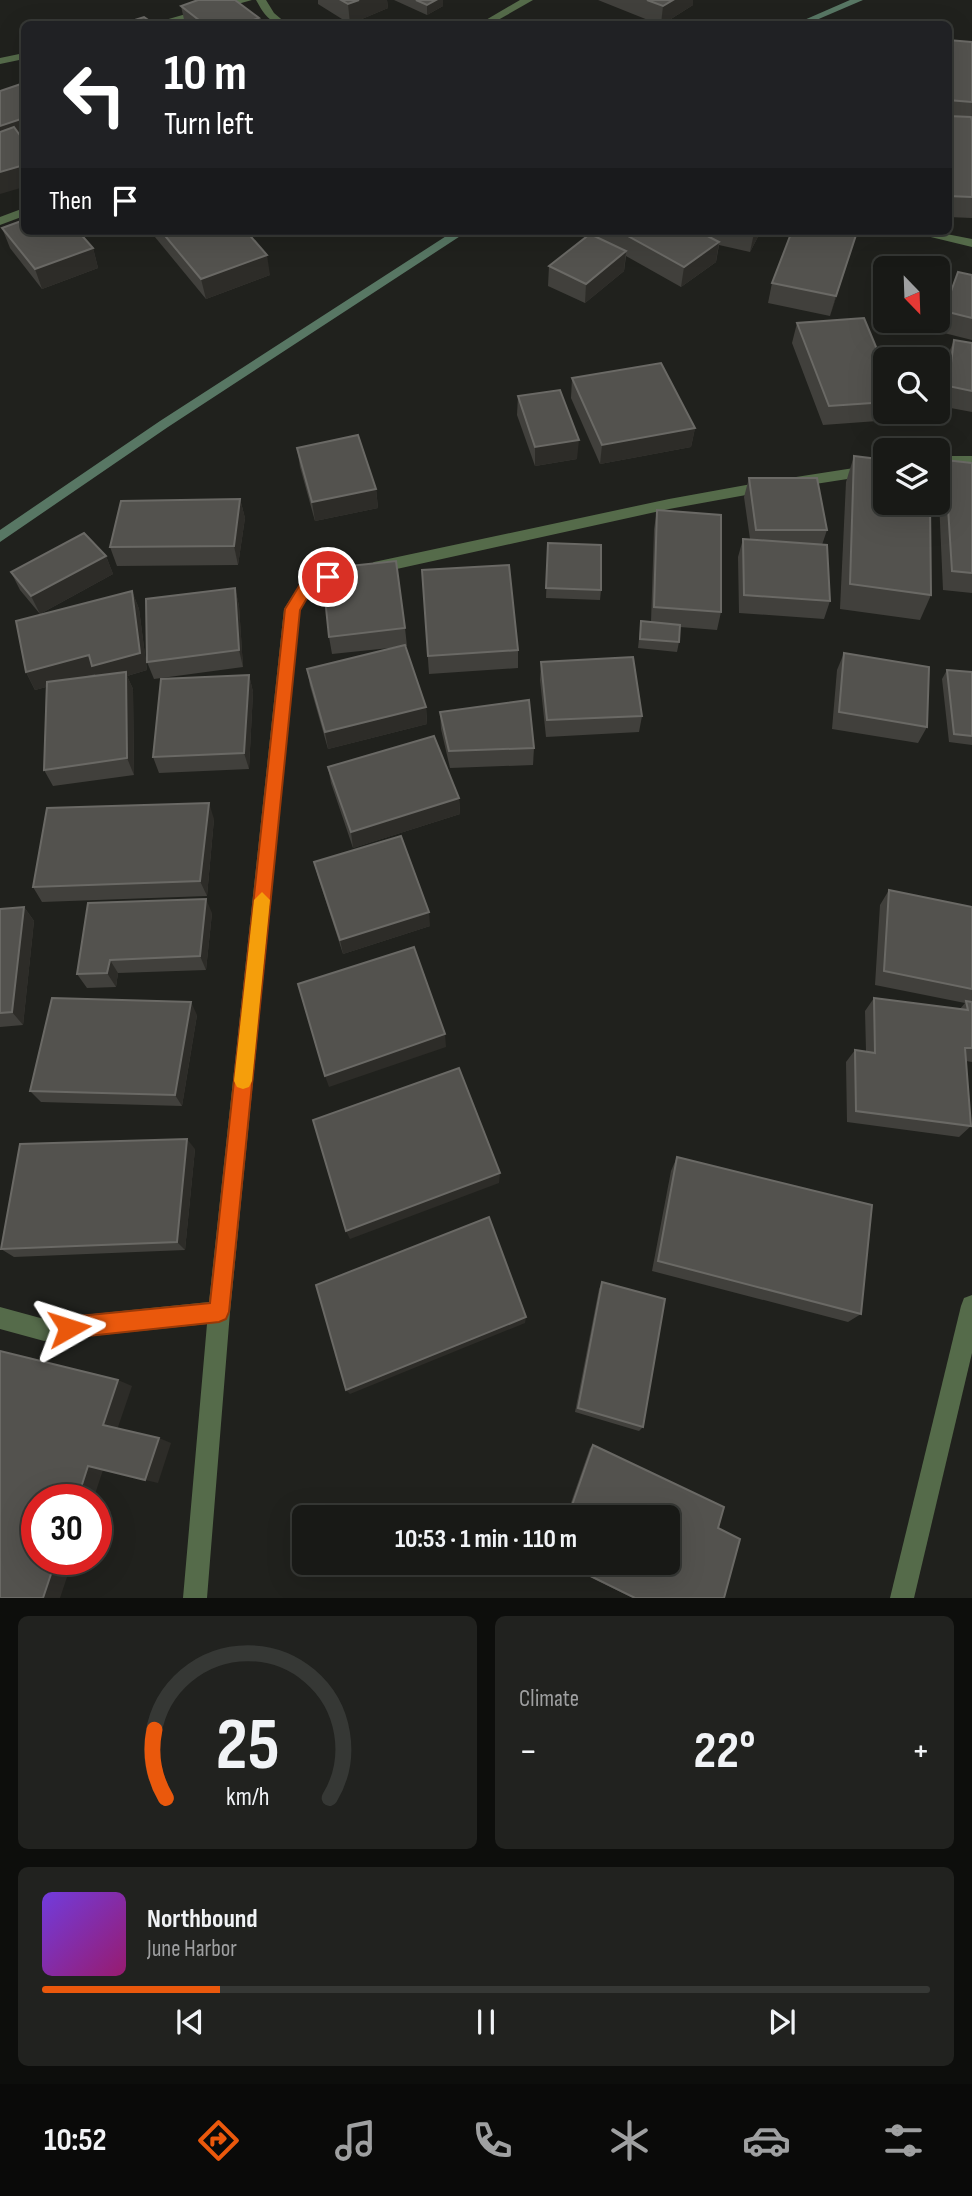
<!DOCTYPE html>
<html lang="en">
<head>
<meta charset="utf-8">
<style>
  body { margin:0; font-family:"Sofia Sans Condensed",sans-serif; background:#21221f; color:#f1f3f6; height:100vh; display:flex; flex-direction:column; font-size:26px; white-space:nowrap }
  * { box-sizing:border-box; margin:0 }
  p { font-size:23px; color:#9fa0a1 }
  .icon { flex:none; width:38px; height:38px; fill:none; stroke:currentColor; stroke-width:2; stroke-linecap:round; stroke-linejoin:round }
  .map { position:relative; height:1598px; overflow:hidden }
  .details { display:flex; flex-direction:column; gap:18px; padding:18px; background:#0d0e0c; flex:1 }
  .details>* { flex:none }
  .hud { position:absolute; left:21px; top:21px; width:931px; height:214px; border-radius:10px; box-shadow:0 7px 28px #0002,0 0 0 2px #363835; background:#202124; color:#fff; overflow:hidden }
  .needle { width:46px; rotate:157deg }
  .buttons { position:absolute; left:873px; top:256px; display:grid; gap:14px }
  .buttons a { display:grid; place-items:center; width:77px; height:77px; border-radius:10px; background:#181916; box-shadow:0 7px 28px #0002,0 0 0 2px #363835; font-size:35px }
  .speed { position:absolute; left:21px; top:1484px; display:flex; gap:14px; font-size:35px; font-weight:700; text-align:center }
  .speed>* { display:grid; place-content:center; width:91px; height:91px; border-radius:50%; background:#181916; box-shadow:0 7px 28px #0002,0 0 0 2px #363835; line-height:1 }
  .speed .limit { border:10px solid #d22; background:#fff; color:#111 }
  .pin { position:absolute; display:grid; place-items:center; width:60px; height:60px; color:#fff; margin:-30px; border:4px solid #fff; border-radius:50%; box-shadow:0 2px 7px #0007 }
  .me { position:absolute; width:77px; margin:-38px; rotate:84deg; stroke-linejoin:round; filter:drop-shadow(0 0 5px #0008) }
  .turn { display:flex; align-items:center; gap:24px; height:147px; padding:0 28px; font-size:32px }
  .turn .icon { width:91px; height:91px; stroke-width:2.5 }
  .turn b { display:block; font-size:49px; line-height:60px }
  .then { display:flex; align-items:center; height:66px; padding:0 28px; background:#0003; gap:14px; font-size:26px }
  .big { font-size:52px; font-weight:700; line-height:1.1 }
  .details .widget { flex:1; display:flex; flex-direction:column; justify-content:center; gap:10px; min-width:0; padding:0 24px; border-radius:10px; background:#21221f }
  .details .dial { align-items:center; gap:0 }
  .dial svg { height:182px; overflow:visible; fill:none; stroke:#363835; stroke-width:7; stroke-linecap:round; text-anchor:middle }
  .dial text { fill:#f1f3f6; stroke:none }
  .song { display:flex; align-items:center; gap:21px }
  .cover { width:84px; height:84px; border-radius:10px; background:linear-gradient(135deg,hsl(260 70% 55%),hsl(320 70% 35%)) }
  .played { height:7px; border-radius:4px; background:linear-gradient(90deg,#ea580c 20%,#363835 20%) }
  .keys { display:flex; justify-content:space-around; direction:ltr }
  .heat { display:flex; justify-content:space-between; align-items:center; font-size:38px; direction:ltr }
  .details .tiles { flex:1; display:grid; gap:18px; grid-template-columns:1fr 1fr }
  .widget:last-child { grid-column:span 2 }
  .trip { position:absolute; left:292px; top:1505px; width:388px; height:70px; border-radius:10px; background:#181916; box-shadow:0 7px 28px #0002,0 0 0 2px #363835; font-weight:700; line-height:70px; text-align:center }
  .dock { display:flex; height:112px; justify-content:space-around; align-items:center; background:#0a0a09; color:#9fa0a1 }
  .dock .icon { width:49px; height:49px }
  .dock .current { color:#ea580c }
  .dock b { font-size:32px; color:#f1f3f6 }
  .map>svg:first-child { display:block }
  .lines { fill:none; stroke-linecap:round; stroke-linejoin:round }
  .stream { fill:#587764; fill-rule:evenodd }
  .minor { fill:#556b4a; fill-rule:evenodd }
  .wall { fill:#41403c }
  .shaded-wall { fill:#2d2c28 }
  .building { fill:#53524e; stroke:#6a6965; stroke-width:2 }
  .route { fill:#ea580c; stroke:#983908; stroke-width:2 }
  .slow { fill:#f59e0b }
</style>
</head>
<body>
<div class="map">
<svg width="972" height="1598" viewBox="0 0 972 1598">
  <rect width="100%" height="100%" fill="#20211d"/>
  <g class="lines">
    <g class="stream">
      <path d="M850,0H863L807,24H795Z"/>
      <path d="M454,231H468L168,427L0,542V530L160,421Z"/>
    </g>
    <g class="minor">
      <path d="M235,0H252L166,24H151Z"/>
      <path d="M256,0H266L274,13L287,24C269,24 264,14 256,0Z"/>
      <path d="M520,0H533L491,24H479Z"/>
      <path d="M24,53V59L0,64V58Z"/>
      <path d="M24,208V216L0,225V217Z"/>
      <path d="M906,231H931L972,239V247Z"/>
      <rect x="938" y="456" width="34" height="10"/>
      <path d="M886,463V473L796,487L789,482L796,477Z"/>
      <path d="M768,481L773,482V490L669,509L374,574L366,568L374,562L669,499Z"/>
      <path d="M347,567L352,569L355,573L352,577L314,587L300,610L230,1312L207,1598H183L207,1324L44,1341L0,1329V1307L44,1319L209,1302L284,609L304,578Z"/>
      <path d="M972,1295V1353L914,1598H890L961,1306L964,1298Z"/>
    </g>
  </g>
  <g class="wall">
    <path d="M318,0H387L388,8L350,24L318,4Z"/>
    <path d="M394,0H443V6L427,15Z"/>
    <path d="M598,0H693V5L663,24H658Z"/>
    <path d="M181,6L259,24H185Z"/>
    <path d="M948,40L972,42V218L948,217Z"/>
    <path d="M2,228L93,248L98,268L42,289L10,248Z"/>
    <path d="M150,231H246L270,275L206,299Z"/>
    <path d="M600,231H761L750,252L719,245L716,262L681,287L626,256L624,271L585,303L548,286L549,266L599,238Z"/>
    <path d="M857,232L830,316L768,303L772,283Z"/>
    <path d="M958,272L972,275V340L936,331Z"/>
    <path d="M797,323L886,371V411H894L891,420L823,425L792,343Z"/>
    <path d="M954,340L972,343V412L940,406L946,360Z"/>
    <path d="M572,378L695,428L691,447L600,464L571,398Z"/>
    <path d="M518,396L577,459L535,466L517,415Z"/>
    <path d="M297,448L376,489L378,508L315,521L300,467Z"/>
    <path d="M854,456L931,595L920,620L840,609L846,482Z"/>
    <path d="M945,460L972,463V593L943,590L938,477Z"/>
    <path d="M749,478L827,530L822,545L830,601L824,619L739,613L738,557L743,539H750L744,497Z"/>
    <path d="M240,499L245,518L238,565L117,566L110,547Z"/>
    <path d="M657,510L721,612L717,630L680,627L679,642L677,652L638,648L641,621L651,622L654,529Z"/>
    <path d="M548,543L601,590L600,600L546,598Z"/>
    <path d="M106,556L113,574L40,614L20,590L11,572Z"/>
    <path d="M422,570L518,650V668L429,674Z"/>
    <path d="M235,588L239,606L243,667L154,679L147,662Z"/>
    <path d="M132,591L139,609L147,670L127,676L133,689L134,775L53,786L44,770L46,687L35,690L26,672Z"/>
    <path d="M405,628L407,646H405L426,707L427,724L328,749L310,686L307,669L399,647L332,654L329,637Z"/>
    <path d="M844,653L927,727L918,743L832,729L837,670Z"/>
    <path d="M541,662L642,716L639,732L546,737L540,680Z"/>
    <path d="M947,670L972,672V745L949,742L942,679Z"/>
    <path d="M249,675L253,692L249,769L159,773L153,757Z"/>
    <path d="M440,712L534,748L533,765L450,768L441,729Z"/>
    <path d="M328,767L459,798L460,814L353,848L331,783Z"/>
    <path d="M214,819L207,896L42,902L33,887Z"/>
    <path d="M314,862L430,926L343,954L318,877Z"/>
    <path d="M889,890L972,907V1062L966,1061L971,1126L959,1137L847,1122L846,1062L855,1050L866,1051L865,1011L874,998L960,1009L965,1003L875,985L880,905Z"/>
    <path d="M24,907L34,921L23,1025L0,1027V909Z"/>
    <path d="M212,913L206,970L118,973L116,987L87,988L77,974Z"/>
    <path d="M197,1015L182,1106L41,1102L30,1091Z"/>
    <path d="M195,1149L185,1250L14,1257L1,1249Z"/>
    <path d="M677,1157L861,1314L848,1322L652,1271L671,1171Z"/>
    <path d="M602,1282L643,1427L639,1431L575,1412L599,1289Z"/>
    <path d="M593,1445L718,1528L724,1598H633L562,1563H668V1517H566L590,1448Z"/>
  </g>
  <g class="shaded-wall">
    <path d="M359,0H387L388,8L350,24L348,4Z"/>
    <path d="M436,0H443V6L427,15V5Z"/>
    <path d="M673,0H693V5L663,24H661L663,6Z"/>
    <path d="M259,18V24H242Z"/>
    <path d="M24,118V140L0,148V126Z"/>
    <path d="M24,165V187L0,194V172Z"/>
    <path d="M755,231H761L750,252L754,233Z"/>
    <path d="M857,232L851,252L830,316L836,296Z"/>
    <path d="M719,242L716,262L681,287L684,267Z"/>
    <path d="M93,248L98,268L42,289L35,269Z"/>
    <path d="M626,251L624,271L585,303L586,284Z"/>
    <path d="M267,255L270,275L206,299L201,279Z"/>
    <path d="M695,428L691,447L600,464L602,445Z"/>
    <path d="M579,440L577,459L535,466V447Z"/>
    <path d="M376,489L378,508L315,521L312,502Z"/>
    <path d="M240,499L245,518L238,565L234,546Z"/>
    <path d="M106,556L113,574L40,614L31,596Z"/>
    <path d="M235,588L239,606L243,667L239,650Z"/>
    <path d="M132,591L139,609L147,670L127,676L133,689L134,775L127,758L95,674L35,690L26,672Z"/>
    <path d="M249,675L253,692L249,769L244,753Z"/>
    <path d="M426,707L427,724L328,749L325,732Z"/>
    <path d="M459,798L460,814L353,848L351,832Z"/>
    <path d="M209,803L214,819L207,896L200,881Z"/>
    <path d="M206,899L212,913L206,970L200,956Z"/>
    <path d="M24,907L34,921L23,1025L12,1012Z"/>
    <path d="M429,912L430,926L343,954L340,940Z"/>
    <path d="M110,960L118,973L116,987L107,973Z"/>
    <path d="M191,1002L197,1015L182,1106L175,1095Z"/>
    <path d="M445,1034L446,1047L329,1087L325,1076Z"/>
    <path d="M187,1139L195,1149L185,1250L177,1242Z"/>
    <path d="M500,1173L499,1183L350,1239L346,1231Z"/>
    <path d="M526,1317L525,1323L350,1394L346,1390Z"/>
    <path d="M118,1380L132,1386L117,1430L103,1425Z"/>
    <path d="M159,1438L171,1443L158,1483L145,1480Z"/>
    <path d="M88,1466L103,1470L93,1500H77Z"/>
    <path d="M56,1559H73L60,1598H43Z"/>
  </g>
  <g class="building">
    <path d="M198,0H235L259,18L242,24H204L181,6Z"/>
    <path d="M341,0H359L348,4Z"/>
    <path d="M416,0H436L427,5Z"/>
    <path d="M647,0H673L663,6Z"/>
    <path d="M144,17L154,24H122Z"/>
    <path d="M948,40L972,42V102L948,100Z"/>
    <path d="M24,83V118L0,126V91Z"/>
    <path d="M948,116L971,117L972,121V197L948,196Z"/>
    <path d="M14,127L24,141V165L0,172V132Z"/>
    <path d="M24,220V231H78L93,248L35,269L2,228Z"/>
    <path d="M161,231H246L267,255L201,279Z"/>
    <path d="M619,231H698L719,242L684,267Z"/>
    <path d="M792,231H852L857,232L836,296L772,283Z"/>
    <path d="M590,234L626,251L586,284L549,266Z"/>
    <path d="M958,272L972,275V318L944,311Z"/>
    <path d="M864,318L886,371V402L829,406L797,323Z"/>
    <path d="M954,340L972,343V391L948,386Z"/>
    <path d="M661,363L695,428L602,445L572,378Z"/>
    <path d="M560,390L579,440L535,447L518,396Z"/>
    <path d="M358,435L376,489L312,502L297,448Z"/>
    <path d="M854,456L886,460V502H930L931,595L850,584Z"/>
    <path d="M945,460L972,463V573L952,571Z"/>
    <path d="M749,478H817L827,530H756Z"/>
    <path d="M240,499L234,546L110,547L121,501Z"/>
    <path d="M657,510L721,515V612L654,607Z"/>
    <path d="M84,533L106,556L31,596L11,572Z"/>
    <path d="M743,539L827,545L830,601L744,595Z"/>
    <path d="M548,543L601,545V590L546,588Z"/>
    <path d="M396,561L405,628L329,637L322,569Z"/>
    <path d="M509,565L518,650L428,656L422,570Z"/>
    <path d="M235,588L239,650L147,662L146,599Z"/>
    <path d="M132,591L140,653L92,666L89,655L26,672L16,621Z"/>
    <path d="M641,621L680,625L679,642L640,639Z"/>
    <path d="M405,645L426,707L325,732L307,669Z"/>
    <path d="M844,653L929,667L927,727L839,712Z"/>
    <path d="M633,657L642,716L547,720L541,662Z"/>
    <path d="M947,670L972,672V736L954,734Z"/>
    <path d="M126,672L127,758L44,770L47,682Z"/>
    <path d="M249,675L244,753L153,757L161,679Z"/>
    <path d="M529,700L534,748L449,751L440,712Z"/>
    <path d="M434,736L459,798L351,832L328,767Z"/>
    <path d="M209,803L200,881L33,887L47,808Z"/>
    <path d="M401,836L429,912L340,940L314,862Z"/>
    <path d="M889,890L972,907V989L884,971Z"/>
    <path d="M206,899L200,956L110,960L107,973L77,974L88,903Z"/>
    <path d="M24,907L12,1012L0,1013V909Z"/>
    <path d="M414,947L445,1034L325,1076L298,984Z"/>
    <path d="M52,998L191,1002L175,1095L30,1091Z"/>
    <path d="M874,998L968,1010L966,1001L972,1002V1048H965L971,1126L856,1111L855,1050L875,1053Z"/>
    <path d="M459,1068L500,1173L346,1231L313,1120Z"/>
    <path d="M187,1139L177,1242L1,1249L20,1144Z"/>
    <path d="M677,1157L872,1205L861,1314L658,1261Z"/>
    <path d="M489,1217L526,1317L346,1390L316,1285Z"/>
    <path d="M602,1282L665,1299L643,1427L578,1408Z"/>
    <path d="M0,1351L118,1380L103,1425L159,1438L145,1480L88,1466L77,1500H37V1559H56L43,1598H0Z"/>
    <path d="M593,1445L724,1507L718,1528L740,1539L724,1598H635L564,1563H668V1517H568Z"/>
  </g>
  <path class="route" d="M328,572L335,577L333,581L314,586L300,610L229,1312L226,1319L219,1322L69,1338L62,1335L59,1328L62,1320L69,1317L210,1303L285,609L304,578Z"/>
  <path class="slow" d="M262,892L270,900L252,1081L249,1087L243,1089L237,1087L234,1081L254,900Z"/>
</svg>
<div class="buttons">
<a><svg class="needle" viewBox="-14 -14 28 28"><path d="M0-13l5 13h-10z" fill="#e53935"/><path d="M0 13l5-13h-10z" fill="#9fa0a1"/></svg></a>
<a><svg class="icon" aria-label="search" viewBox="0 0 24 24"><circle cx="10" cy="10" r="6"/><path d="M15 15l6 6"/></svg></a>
<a><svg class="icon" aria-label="layers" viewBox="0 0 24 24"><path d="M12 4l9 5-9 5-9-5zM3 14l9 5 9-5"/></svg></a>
</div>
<div class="speed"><div class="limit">30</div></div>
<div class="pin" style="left:328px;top:577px;background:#d93025"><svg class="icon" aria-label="arrive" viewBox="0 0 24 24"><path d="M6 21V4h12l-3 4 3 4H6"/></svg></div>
<svg class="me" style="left:69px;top:1328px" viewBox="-20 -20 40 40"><path d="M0-17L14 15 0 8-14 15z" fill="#ea580c" stroke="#fff" stroke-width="4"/></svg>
<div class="trip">10:53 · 1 min · 110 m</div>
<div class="hud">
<div class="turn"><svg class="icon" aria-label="left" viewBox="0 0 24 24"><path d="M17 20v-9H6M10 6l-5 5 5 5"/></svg><div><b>10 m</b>Turn left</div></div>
<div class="then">Then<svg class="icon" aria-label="arrive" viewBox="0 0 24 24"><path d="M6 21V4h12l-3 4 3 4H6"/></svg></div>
</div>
</div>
<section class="details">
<div class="tiles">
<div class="widget dial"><svg viewBox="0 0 100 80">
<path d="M14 69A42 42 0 1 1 86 69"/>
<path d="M14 69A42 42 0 0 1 9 39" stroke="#ea580c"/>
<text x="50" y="56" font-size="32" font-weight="700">25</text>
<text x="50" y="72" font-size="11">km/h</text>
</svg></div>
<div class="widget"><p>Climate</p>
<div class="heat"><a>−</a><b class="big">22°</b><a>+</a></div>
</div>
<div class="widget">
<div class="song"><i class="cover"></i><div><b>Northbound</b><p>June Harbor</p></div></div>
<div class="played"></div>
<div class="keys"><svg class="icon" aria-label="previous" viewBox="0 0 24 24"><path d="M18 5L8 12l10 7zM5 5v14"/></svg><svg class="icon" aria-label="pause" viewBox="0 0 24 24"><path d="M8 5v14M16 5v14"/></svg><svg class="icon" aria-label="next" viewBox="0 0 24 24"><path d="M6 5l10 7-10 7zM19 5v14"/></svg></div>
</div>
</div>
</section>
<nav class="dock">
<b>10:52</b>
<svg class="icon current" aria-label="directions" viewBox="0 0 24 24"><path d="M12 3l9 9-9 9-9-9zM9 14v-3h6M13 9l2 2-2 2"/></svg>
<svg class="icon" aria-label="music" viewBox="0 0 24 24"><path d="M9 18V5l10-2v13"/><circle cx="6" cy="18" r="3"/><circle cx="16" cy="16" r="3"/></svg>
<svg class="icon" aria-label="phone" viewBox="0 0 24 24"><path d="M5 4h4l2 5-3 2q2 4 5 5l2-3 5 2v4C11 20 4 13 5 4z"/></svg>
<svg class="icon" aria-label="climate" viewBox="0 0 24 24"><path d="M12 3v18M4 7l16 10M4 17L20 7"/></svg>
<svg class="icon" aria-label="car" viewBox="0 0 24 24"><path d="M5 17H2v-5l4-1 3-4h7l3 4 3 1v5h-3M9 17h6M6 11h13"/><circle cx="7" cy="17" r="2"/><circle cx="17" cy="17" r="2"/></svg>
<svg class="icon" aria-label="filters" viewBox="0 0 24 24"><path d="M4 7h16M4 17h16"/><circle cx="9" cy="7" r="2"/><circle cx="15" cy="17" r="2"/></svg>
</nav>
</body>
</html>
